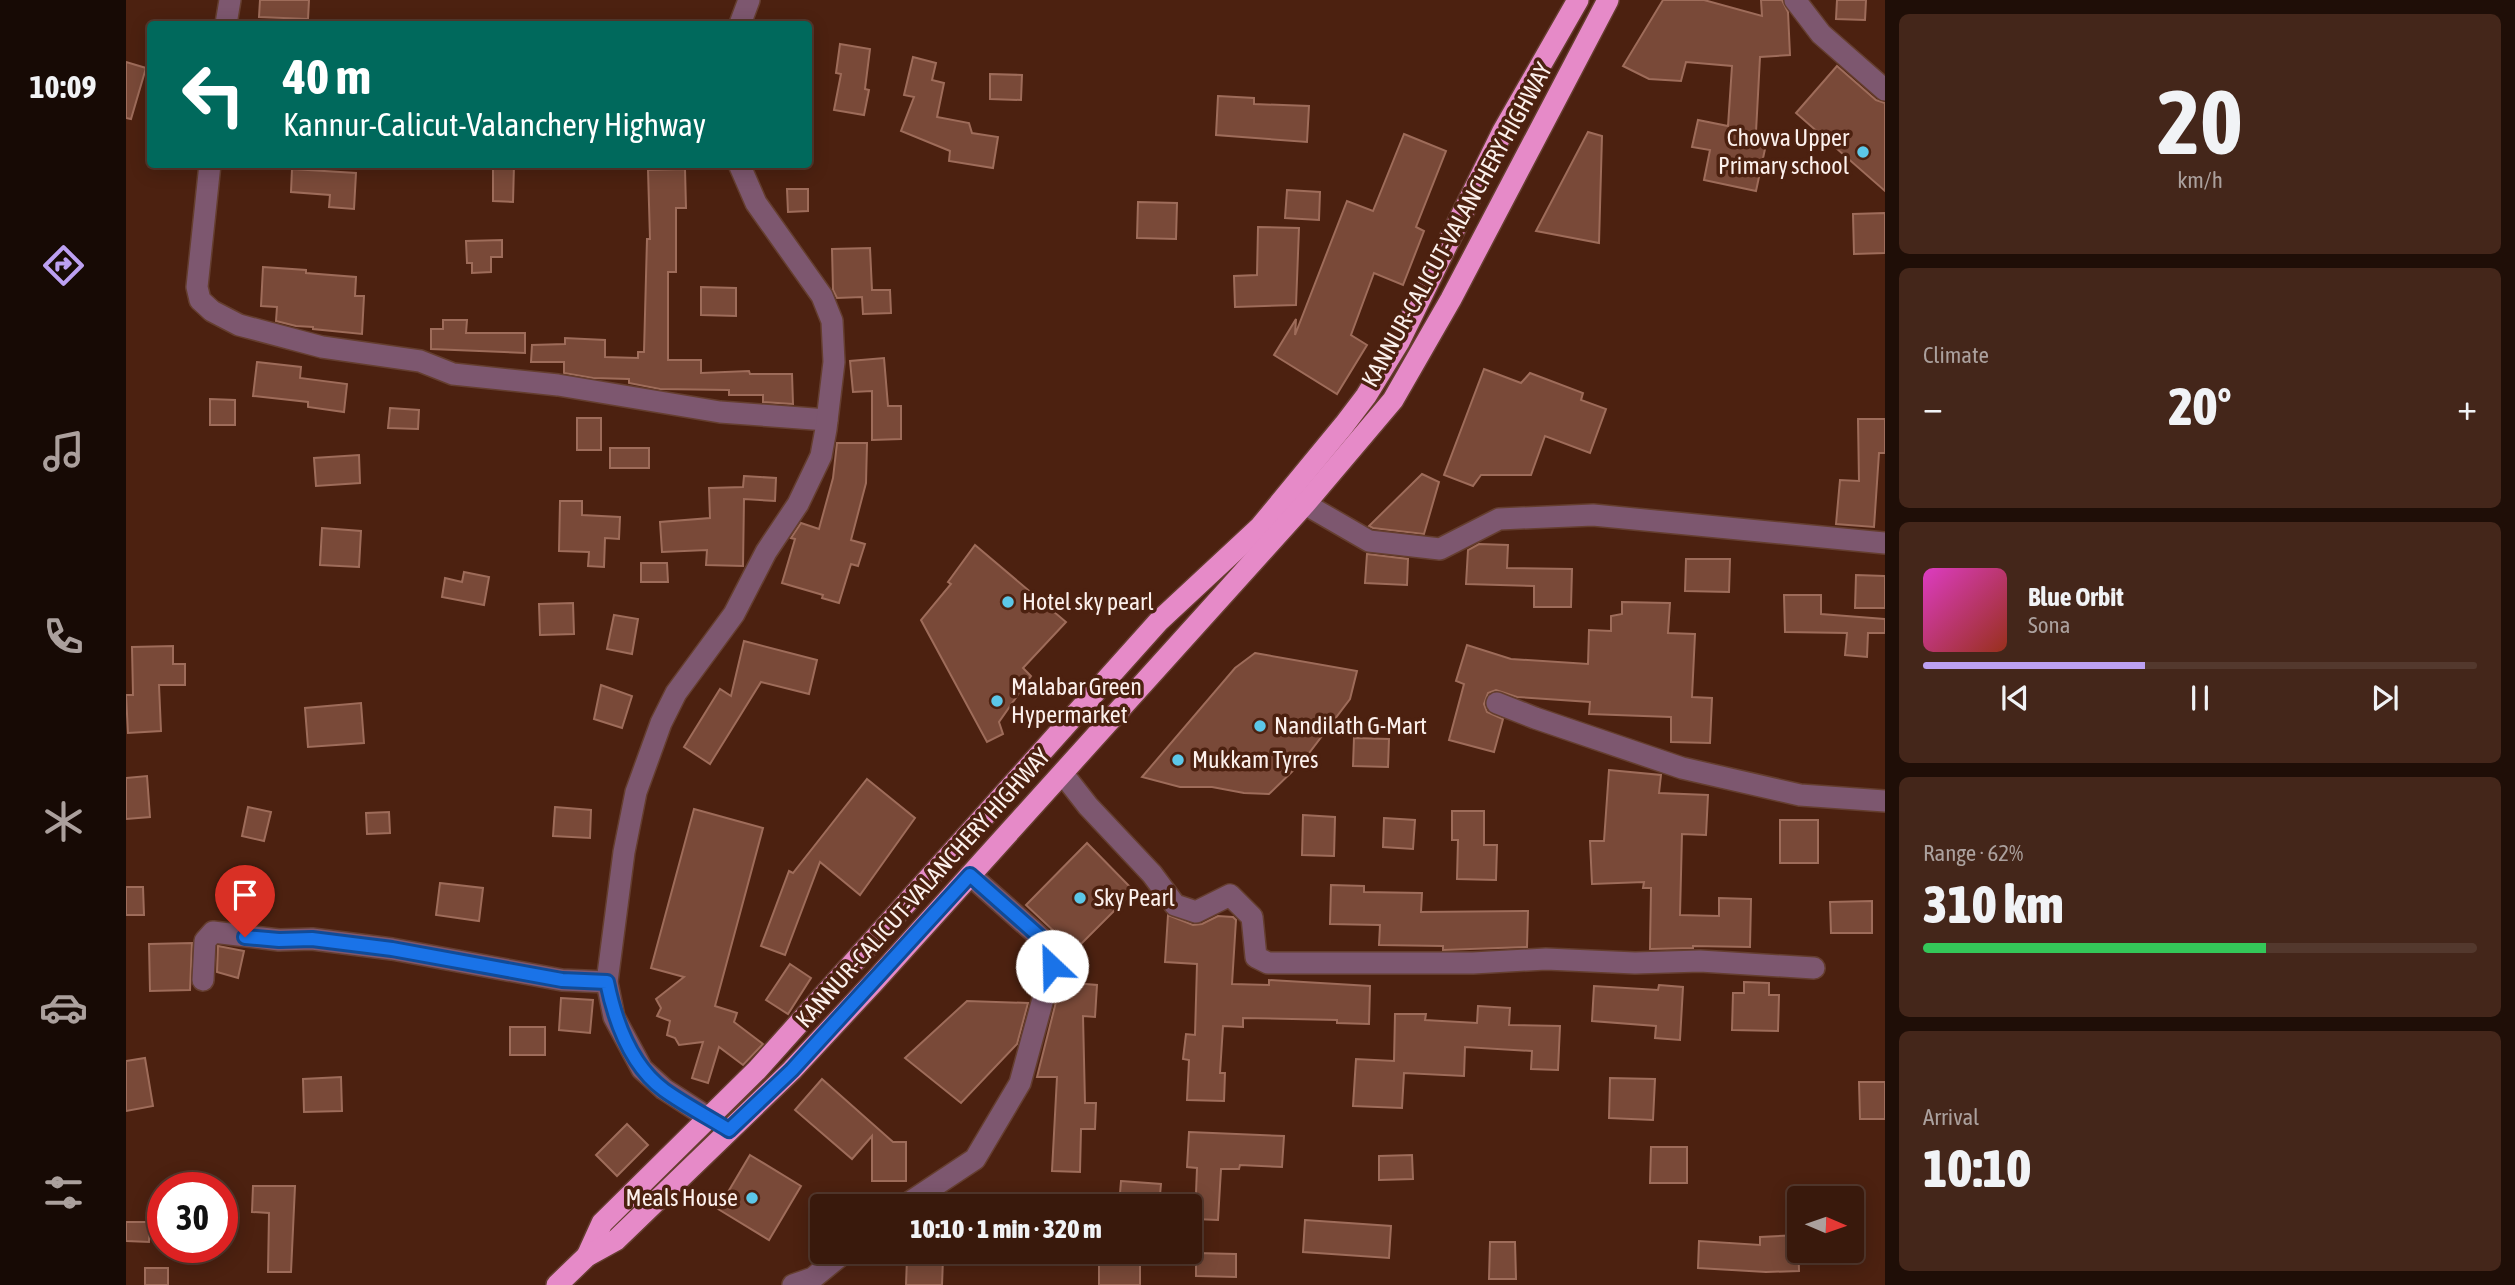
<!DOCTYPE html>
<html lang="en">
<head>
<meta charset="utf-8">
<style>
  body { margin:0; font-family:"Asap Condensed",sans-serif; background:#44261a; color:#f1f3f6; height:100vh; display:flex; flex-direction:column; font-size:26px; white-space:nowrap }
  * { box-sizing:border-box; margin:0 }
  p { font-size:23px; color:#aba09d }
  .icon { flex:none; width:38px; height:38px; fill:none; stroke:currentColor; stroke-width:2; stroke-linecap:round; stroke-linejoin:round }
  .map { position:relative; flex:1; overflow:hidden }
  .sheet { display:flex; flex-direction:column; gap:14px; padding:14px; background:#1f0e07; width:630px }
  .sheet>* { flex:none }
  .top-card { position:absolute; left:21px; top:21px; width:665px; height:147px; border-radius:7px; box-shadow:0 4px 18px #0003,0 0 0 2px #53382d; background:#00695c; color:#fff; overflow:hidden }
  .needle { width:46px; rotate:92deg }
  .tools { position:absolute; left:1661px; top:1186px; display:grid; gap:14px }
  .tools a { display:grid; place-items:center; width:77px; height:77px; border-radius:7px; background:#39190c; box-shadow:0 4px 18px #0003,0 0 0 2px #53382d; font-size:35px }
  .speed { position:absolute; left:21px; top:1172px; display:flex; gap:14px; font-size:35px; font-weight:700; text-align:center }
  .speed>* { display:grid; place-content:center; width:91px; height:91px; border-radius:50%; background:#39190c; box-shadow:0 4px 18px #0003,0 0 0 2px #53382d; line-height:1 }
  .speed .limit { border:10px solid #d22; background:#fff; color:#111 }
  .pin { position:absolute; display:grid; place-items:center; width:60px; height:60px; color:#fff; margin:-72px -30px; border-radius:50% 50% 50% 0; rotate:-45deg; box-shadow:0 0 7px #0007 }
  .pin .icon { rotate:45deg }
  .me { position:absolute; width:77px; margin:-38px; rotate:336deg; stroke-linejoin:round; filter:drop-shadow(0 0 5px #0008) }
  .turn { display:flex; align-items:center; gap:24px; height:147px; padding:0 21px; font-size:32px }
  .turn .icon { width:91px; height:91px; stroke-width:2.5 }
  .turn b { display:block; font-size:49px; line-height:60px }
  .big { font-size:52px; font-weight:800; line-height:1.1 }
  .sheet .widget { flex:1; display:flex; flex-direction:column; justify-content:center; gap:10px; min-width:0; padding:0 24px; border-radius:10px; background:#44261a }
  .sheet .dial { align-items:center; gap:0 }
  .dial b { font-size:91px; line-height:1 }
  .song { display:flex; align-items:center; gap:21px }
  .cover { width:84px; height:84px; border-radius:10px; background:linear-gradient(135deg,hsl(310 70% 55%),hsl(10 70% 35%)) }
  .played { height:7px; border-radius:4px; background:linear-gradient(90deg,#bca0f2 40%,#53382d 40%) }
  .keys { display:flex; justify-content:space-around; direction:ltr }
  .heat { display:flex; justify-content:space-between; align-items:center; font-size:38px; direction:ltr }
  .charge { height:10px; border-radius:5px; background:linear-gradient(90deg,#34c759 62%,#53382d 0) }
  .trip { position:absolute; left:684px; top:1194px; width:392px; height:70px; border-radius:7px; background:#39190c; box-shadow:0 4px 18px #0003,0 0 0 2px #53382d; font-weight:800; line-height:70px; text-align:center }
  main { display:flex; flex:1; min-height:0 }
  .dock { display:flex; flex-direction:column; width:126px; justify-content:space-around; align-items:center; background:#170a05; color:#aba09d }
  .dock .icon { width:49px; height:49px }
  .dock .on { color:#bca0f2 }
  .dock b { font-size:32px; color:#f1f3f6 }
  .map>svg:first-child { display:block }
  .building { fill:#794938; stroke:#9e6c5a; stroke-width:2 }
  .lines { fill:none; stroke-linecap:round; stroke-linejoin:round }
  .minor-casing { stroke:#653e2f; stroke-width:24 }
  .highway-casing { stroke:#653e2f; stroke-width:24 }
  .minor { stroke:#7d576f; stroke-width:21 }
  .highway { stroke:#e68ac8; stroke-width:21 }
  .route-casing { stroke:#114b97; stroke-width:18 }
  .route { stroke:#1a73e8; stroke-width:12 }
  .poi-dot { fill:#5cc7e8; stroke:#4c2110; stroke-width:2.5 }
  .labels { text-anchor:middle; stroke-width:7; stroke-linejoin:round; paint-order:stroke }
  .poi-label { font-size:24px; fill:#fcf0ec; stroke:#4c2110; text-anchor:start }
  .street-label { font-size:24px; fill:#fcf0ec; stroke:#4c2110 }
</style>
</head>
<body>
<main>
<nav class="dock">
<b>10:09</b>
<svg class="icon on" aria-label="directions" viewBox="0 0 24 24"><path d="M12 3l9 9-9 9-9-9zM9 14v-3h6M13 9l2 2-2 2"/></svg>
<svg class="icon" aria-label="music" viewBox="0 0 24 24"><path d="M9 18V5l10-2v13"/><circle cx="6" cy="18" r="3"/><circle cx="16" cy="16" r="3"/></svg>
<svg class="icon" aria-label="phone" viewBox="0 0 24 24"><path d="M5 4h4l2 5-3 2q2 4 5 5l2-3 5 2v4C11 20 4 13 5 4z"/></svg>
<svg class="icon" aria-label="climate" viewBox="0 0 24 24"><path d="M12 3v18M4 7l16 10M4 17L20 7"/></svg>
<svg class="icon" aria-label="car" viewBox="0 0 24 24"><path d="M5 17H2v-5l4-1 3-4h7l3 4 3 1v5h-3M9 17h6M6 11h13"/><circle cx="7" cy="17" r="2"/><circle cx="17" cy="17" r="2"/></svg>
<svg class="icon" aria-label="filters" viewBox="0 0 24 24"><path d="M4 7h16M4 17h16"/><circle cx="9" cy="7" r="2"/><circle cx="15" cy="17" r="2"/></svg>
</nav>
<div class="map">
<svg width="1759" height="1285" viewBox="0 0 1759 1285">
  <rect width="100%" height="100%" fill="#4c2110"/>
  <g class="building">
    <path d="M134,0H183L182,19L133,17Z"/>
    <path d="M1537,0H1578L1636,16L1635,0H1656L1662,12L1664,55L1634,57L1630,132L1642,135L1630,191L1578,180L1584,150L1566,147L1572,120L1602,126L1606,66L1560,62L1555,81L1523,79L1497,66Z"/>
    <path d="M1711,0H1740L1739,20L1710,19Z"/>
    <path d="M714,44L744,49L739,89L743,90L738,115L708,110L715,74L710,73Z"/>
    <path d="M787,57L810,63L806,80L818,83L811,117L843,123L846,133L872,137L867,168L823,161L824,151L775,131L788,97L778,95Z"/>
    <path d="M0,62L20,68L5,119L0,118Z"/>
    <path d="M1711,66L1750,100L1759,103V191L1670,113Z"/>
    <path d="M864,74L896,75L895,100L864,99Z"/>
    <path d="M1092,96L1128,98V104L1183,106L1181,142L1090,135Z"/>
    <path d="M1462,132L1476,136L1473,243L1410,231Z"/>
    <path d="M1278,134L1320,151L1290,227L1298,231L1277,285L1248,273L1225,335L1241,345L1211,394L1148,355L1170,319L1169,335L1221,201L1247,211Z"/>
    <path d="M367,165H388L387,202L367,201Z"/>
    <path d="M166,169L230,173L228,209L203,207L204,195L165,192Z"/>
    <path d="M559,169L560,208H550V272H542V360H575V373L623,371L624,374H666L667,404L637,402V395H603V390L534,389L503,383V379L467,378L438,373V362H405L406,345L439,344V338L479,340V357L512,358V352H518L521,239H524L522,170Z"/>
    <path d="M661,189H682V211L662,212Z"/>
    <path d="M1161,190L1194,192L1193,220L1159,218Z"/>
    <path d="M1012,202L1051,203L1050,239L1011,238Z"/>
    <path d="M1759,213V253L1728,254L1727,214Z"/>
    <path d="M1132,227L1173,228L1170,305L1109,307L1108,276L1131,275Z"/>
    <path d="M376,240V257H365V272L346,273V263H341L340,241Z"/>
    <path d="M744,248L746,290H764L765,313L737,314L736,297L711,298L707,290L706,249Z"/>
    <path d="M137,267L180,270V273L230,277L229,296H238L236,334L187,329V327L170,326L150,321L151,307L135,306Z"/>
    <path d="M575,287L610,288V316L575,315Z"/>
    <path d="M317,320H341L340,333H399V353L305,349V329H317Z"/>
    <path d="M758,358L762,406H775V439L746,440V391L727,392L724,361Z"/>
    <path d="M131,362L175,367L174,378L221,384L218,412L182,407V402L127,396Z"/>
    <path d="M1358,369L1395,383L1404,373L1457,393L1455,400L1480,409L1464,453L1419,436L1405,475H1355L1347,486L1318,475Z"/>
    <path d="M84,399L109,400V425H84Z"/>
    <path d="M264,408L293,410L292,429L262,428Z"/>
    <rect x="451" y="418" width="24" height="32"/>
    <path d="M1732,419H1759V453H1753L1748,527L1710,524L1714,480L1733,481Z"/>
    <path d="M711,443H741L740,483L725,540L739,544L732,566L725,564L713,603L696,598L697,595L656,583L669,539L665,538L675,523L693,529L707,478Z"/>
    <rect x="484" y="448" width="39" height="20"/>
    <path d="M233,455L234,483L190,486L188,458Z"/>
    <path d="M1296,474L1313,482L1298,534L1247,528L1243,526Z"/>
    <path d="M618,476L650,478L649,501L618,499L617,566L580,565L581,550L536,552L534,522L584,518L583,488L617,487Z"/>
    <path d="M434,501H456V515L494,517L493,539L479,538L478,567L462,566L463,552L433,551Z"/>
    <path d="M196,528L235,531L233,567L194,565Z"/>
    <path d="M1353,544L1382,545L1381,568L1446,569L1445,607H1408V586L1340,584L1342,550Z"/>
    <path d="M849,545L940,622L897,668L905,676L873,722L877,734L861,742L795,620L825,584L822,582Z"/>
    <path d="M1241,554L1282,559L1281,585L1239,583Z"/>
    <path d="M1560,559H1604L1603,592L1559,591Z"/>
    <path d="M515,563H541L542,582H515Z"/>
    <path d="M338,572L363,577L358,605L316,597L319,578L336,582Z"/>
    <path d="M1730,575L1759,576V608H1729Z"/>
    <path d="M1658,595H1695V614L1759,619V633H1742L1741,657L1719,655L1721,633L1659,632Z"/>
    <path d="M1496,602L1544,603L1542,633L1569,634L1566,697L1586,698L1584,743L1545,742V717L1463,714L1464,702L1391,697L1370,690L1362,693L1358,704L1361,712L1377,719L1368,752L1323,740L1338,684L1330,681L1341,645L1385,659L1462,664L1463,630L1485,631V616L1496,614Z"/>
    <path d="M447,603L448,634L414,635L413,604Z"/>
    <path d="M488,615L512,619L506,654L481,649Z"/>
    <path d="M618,641L691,660L683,694L635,682L584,764L558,747L594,689L605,696Z"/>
    <path d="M47,646V664H59V685H33L35,731L2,733L0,695H7L6,647Z"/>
    <path d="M1129,653L1231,671L1224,699L1177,761L1143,794L1118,793L1086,787H1054L1016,777L1109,668Z"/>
    <path d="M475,685L506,696L496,728L468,719Z"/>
    <path d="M235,703L238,743L182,747L179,708Z"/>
    <path d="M1228,738L1263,739L1262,767L1227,766Z"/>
    <path d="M1483,770L1535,775L1533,793L1582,795L1580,835L1556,834L1554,915L1593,916V898L1625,899L1624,947L1567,946V948L1524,949L1525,888H1517L1518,882L1466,884L1464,841H1478Z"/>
    <path d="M21,776L24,817L0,819V778Z"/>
    <path d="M741,779L789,818L734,895L694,862L659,955L635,946L663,871L667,873Z"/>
    <path d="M122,807L145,812L138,841L116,836Z"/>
    <path d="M429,807L465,810L464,838L427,836Z"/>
    <path d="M568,809L637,828L589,1006L611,1013L608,1022L637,1044L617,1065L593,1047L582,1083L566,1078L577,1042L553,1045L549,1038L541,1035L544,1021L531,1016L535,1008L530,999L558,977L525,968Z"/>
    <path d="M1326,811H1358V845H1371L1370,880L1331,879L1332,840H1326Z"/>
    <path d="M263,812L264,833L241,834L240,813Z"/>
    <path d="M1177,815L1209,817L1208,856L1176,855Z"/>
    <path d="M1258,818L1289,820L1287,849L1257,847Z"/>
    <rect x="1654" y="820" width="38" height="43"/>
    <path d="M961,843L1008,891L946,953L933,936L900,905Z"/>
    <path d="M314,883L357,888L353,921L310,915Z"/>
    <path d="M1205,885L1238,886V892L1296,893L1295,912L1402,911L1401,947L1317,950V946L1253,945L1254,925L1204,924Z"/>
    <path d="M0,887H17L18,915H0Z"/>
    <path d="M1746,901V933H1705L1704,902Z"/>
    <path d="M1042,915L1067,925L1076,924L1092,916L1107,917L1110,920L1106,984L1143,985V980L1244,986L1243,1024L1211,1023V1020L1117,1018V1027L1097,1026L1094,1073H1099L1098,1101L1061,1100L1063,1060L1057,1059L1060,1034L1069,1035L1071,964L1039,962Z"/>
    <path d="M66,943L64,990L24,991L23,944Z"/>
    <path d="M92,946L118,951L112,978L91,972Z"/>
    <path d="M664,964L685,978L662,1014L640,1000Z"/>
    <path d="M935,982L971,985L969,1017L957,1016L959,1103H970L969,1129H955L954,1172L926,1171L931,1077H911Z"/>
    <path d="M1618,982L1643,983V995H1653L1652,1031L1606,1030L1607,993H1618Z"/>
    <path d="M1533,985L1557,987L1554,1040L1529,1038L1530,1026L1466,1021L1468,986L1532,990Z"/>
    <path d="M435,998L467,1000L464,1033L433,1030Z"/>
    <path d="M841,1001L902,1003L891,1044L835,1103L779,1058Z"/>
    <path d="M1352,1006L1384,1008L1383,1025L1434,1026L1432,1070L1405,1069L1406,1051L1339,1047L1338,1076L1278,1073L1276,1108L1227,1106L1230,1059L1268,1061L1269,1014H1300L1299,1020L1351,1023Z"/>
    <rect x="384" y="1027" width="35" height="28"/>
    <path d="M19,1058L27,1106L0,1111V1061Z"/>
    <path d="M215,1077L216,1111L178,1112L177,1079Z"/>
    <path d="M1484,1078L1529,1079L1527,1120L1483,1118Z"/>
    <path d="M696,1079L767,1142H780V1181H746V1136L726,1159L669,1110Z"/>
    <path d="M1733,1082H1759V1119H1734Z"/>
    <path d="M501,1124L522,1145L491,1176L470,1155Z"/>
    <path d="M1063,1132L1158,1136L1156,1167L1114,1165L1113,1169H1095L1092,1220L1069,1219L1071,1168L1061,1167Z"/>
    <path d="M1525,1147H1561V1183H1524Z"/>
    <path d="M624,1155L675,1186L643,1240L592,1209Z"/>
    <path d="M1286,1155L1287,1179L1253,1180V1156Z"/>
    <path d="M995,1181L1035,1184L1033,1206H993Z"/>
    <path d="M127,1186H169L165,1272H142L143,1213L126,1212Z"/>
    <path d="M1179,1220L1265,1226L1263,1258L1177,1252Z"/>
    <path d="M0,1222H24L23,1242L0,1241Z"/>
    <path d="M1672,1235L1673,1271L1640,1272L1572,1268L1573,1241L1634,1245V1237Z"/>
    <path d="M1364,1242H1389L1390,1279H1363Z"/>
    <path d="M1070,1253L1110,1254V1277L1070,1276Z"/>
    <path d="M781,1258L817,1259L816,1285H780Z"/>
    <rect x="973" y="1263" width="41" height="22"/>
    <rect x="19" y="1268" width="23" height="17"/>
  </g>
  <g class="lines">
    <defs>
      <g id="minor">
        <path d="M1669,0L1695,34L1759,90"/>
        <path d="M100,24L104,0"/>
        <path d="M614,24L623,0"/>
        <path d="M84,164L71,287L74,300L86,311L113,325L196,347L294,361L327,374L432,385L594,412L701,420"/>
        <path d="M1179,504L1243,541L1314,549L1373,519L1467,515L1759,543"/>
        <path d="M1371,703L1409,718L1556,768L1674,795L1759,801"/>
        <path d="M937,774L962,806L1026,874L1049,905L1070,912L1104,895L1126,917L1130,957L1142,963H1347L1420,959L1509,963L1574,961L1688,968"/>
        <path d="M77,980L79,941L87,932L153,940L186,939L266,949L436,980L481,982"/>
        <path d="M583,1118L538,1089L516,1069L488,1017L481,982L498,852L510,792L535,723L550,693L608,614L640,552L672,504L695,456L700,429L708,362L706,321L696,296L630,203L613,164"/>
        <path d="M778,1206L849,1159L894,1083L926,966L924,946L844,875"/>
        <path d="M667,1285L687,1278L720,1251"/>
      </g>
      <g id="highway">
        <path d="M461,1256L476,1223L631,1070L1033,621L1134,527L1218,425L1240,396L1273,342L1377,131L1452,0"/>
        <path d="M431,1285L461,1256L490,1240L666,1070L747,983L1179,504L1267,400L1325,299L1482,0"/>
      </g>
    </defs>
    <use href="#minor" class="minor-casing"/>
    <use href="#highway" class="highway-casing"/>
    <use href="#minor" class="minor"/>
    <use href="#highway" class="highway"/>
  </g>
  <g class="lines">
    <defs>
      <path id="route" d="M119,937L153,940L186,939L266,949L436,980L481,982C489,1021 504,1065 538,1090C559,1105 582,1117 603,1130L666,1070L844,875L924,946L926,966"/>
    </defs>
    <use href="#route" class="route-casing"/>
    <use href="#route" class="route"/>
  </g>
  <g class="poi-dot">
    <circle cx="1737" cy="152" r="7"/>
    <circle cx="882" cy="602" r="7"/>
    <circle cx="871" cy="701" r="7"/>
    <circle cx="1134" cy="726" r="7"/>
    <circle cx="1052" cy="760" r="7"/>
    <circle cx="954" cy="898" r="7"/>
    <circle cx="626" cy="1198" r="7"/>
  </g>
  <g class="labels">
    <g class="poi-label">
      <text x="1723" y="146" text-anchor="end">Chovva Upper<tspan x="1723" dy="28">Primary school</tspan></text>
      <text x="896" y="610">Hotel sky pearl</text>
      <text x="885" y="695">Malabar Green<tspan x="885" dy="28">Hypermarket</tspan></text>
      <text x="1148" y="734">Nandilath G-Mart</text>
      <text x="1066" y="768">Mukkam Tyres</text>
      <text x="968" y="906">Sky Pearl</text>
      <text x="612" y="1206" text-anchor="end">Meals House</text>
    </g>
    <g class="street-label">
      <text transform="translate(1331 225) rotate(-61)" y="8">KANNUR-CALICUT-VALANCHERY HIGHWAY</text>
      <text transform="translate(797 888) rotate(-48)" y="8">KANNUR-CALICUT-VALANCHERY HIGHWAY</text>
    </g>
  </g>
</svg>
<div class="tools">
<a><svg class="needle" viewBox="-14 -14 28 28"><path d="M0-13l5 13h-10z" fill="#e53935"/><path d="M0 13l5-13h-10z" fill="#aba09d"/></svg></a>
</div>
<div class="speed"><div class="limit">30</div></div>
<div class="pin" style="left:119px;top:937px;background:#d93025"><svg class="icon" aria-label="arrive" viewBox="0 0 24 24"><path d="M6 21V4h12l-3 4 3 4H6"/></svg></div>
<svg class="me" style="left:926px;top:966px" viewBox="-20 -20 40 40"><circle r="19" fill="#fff"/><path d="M0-13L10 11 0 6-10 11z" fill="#1a73e8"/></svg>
<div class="trip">10:10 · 1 min · 320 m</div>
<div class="top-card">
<div class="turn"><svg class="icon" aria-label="left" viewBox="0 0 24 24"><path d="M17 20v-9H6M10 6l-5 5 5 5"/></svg><div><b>40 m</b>Kannur-Calicut-Valanchery Highway</div></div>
</div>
</div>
<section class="sheet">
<div class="widget dial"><b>20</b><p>km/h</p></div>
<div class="widget"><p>Climate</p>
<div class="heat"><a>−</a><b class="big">20°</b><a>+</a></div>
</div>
<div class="widget">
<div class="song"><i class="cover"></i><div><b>Blue Orbit</b><p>Sona</p></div></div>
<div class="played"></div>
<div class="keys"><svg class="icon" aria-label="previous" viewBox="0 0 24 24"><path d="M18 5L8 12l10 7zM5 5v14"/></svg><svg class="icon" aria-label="pause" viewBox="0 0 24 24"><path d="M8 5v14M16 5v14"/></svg><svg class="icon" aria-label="next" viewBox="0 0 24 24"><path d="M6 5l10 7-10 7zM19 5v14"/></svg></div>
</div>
<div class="widget"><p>Range · 62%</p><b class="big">310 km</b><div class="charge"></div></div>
<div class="widget"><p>Arrival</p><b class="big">10:10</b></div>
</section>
</main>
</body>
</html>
